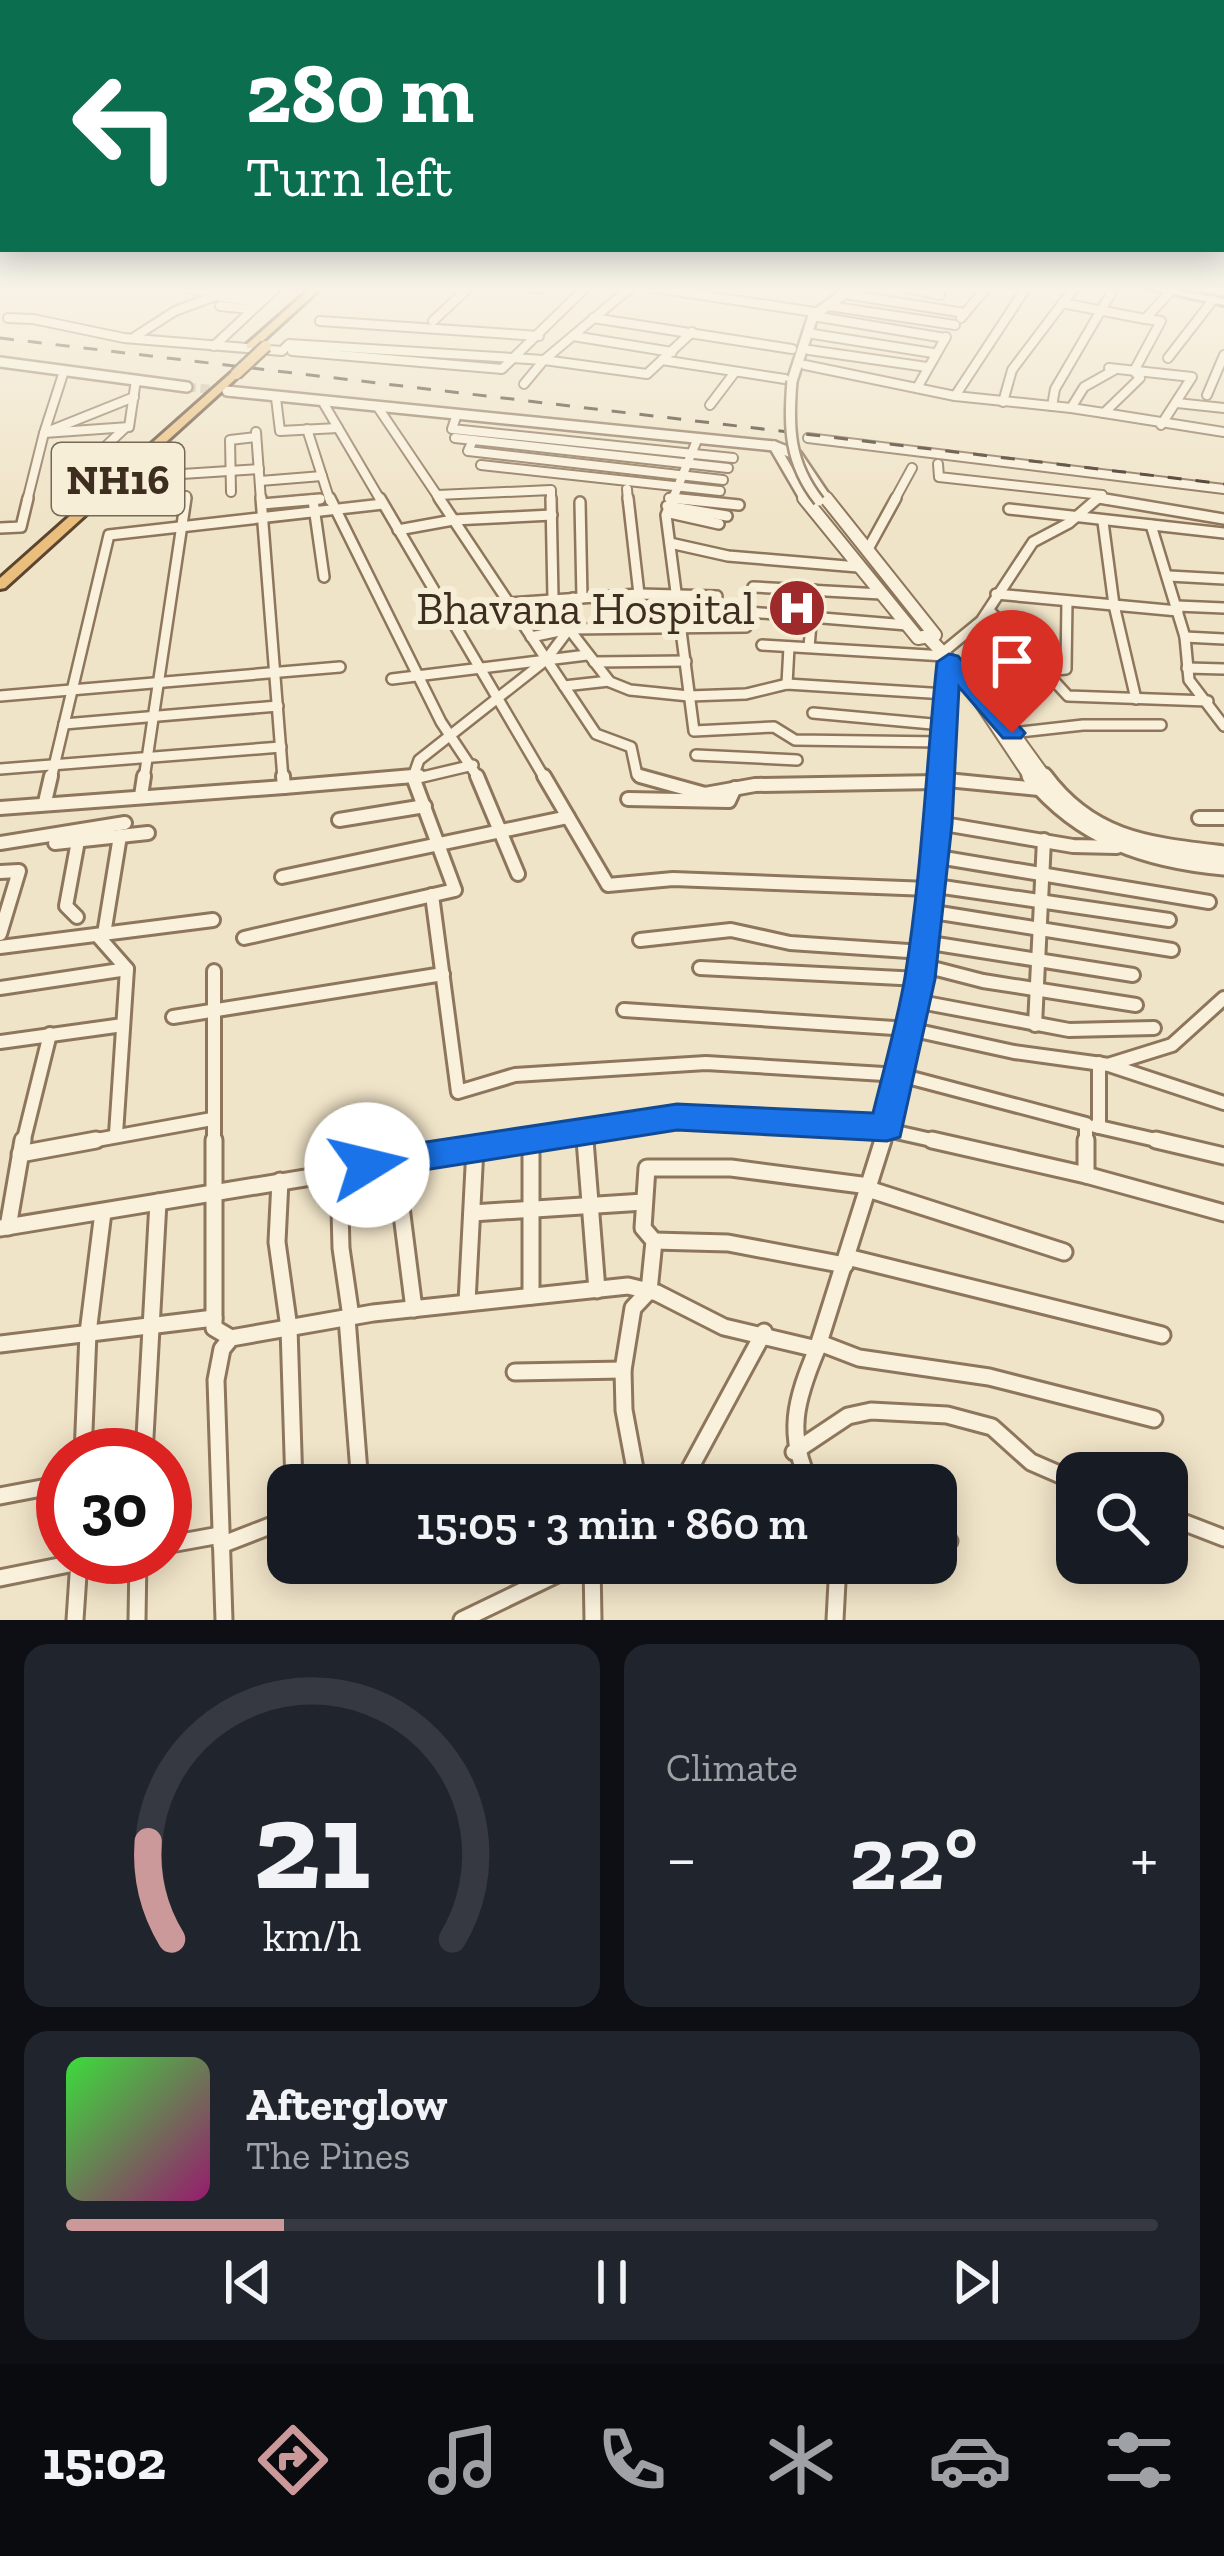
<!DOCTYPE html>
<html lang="en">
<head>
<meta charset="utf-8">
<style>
  body { margin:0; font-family:"Zilla Slab",serif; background:#20242c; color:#f1f3f6; height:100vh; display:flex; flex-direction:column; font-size:45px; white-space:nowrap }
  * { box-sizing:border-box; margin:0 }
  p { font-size:39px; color:#9ea1a6 }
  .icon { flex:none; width:66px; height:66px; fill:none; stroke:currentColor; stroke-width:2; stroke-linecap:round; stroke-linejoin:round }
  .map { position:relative; height:1620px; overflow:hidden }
  .sheet { display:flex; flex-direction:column; gap:24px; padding:24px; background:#0d0f14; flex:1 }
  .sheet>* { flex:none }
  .guide { position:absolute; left:0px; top:0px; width:1224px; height:252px; box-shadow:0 6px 30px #0003; background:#0b6e4f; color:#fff; overflow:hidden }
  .controls { position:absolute; left:1056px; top:1452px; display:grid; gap:24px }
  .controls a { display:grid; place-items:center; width:132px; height:132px; border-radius:24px; background:#171b24; box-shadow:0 6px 30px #0003; font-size:60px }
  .speed { position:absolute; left:36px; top:1428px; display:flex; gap:24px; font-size:60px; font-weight:700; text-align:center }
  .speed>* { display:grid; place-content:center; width:156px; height:156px; border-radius:50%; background:#171b24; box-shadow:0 6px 30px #0003; line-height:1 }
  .speed .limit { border:18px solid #d22; background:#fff; color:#111 }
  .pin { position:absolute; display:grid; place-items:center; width:102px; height:102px; color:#fff; margin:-123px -51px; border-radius:50% 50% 50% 0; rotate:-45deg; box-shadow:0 0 12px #0007 }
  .pin .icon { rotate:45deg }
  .me { position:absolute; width:132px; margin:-66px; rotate:81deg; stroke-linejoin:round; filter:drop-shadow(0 0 9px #0008) }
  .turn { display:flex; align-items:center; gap:42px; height:252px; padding:0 48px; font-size:54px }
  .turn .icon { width:156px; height:156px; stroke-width:2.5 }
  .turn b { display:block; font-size:84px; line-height:102px }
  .big { font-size:90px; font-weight:600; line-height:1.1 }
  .sheet .widget { flex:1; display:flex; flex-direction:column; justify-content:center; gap:18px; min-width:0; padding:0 42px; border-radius:24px; background:#20242c }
  .sheet .dial { align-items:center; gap:0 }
  .dial svg { height:312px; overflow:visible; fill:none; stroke:#363941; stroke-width:7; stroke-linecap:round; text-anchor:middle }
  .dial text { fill:#f1f3f6; stroke:none }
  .song { display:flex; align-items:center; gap:36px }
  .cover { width:144px; height:144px; border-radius:18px; background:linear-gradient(135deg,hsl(120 70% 55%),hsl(320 70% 35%)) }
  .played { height:12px; border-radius:6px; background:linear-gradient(90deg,#cc999b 20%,#363941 20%) }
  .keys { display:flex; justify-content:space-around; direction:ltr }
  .heat { display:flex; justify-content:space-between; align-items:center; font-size:66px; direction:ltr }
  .sheet .tiles { flex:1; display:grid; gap:24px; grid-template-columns:1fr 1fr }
  .widget:last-child { grid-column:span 2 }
  .trip { position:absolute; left:267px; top:1464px; width:690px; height:120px; border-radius:24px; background:#171b24; box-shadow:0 6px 30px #0003; font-weight:600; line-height:120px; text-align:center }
  .tab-bar { display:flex; height:192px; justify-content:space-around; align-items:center; background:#090b0e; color:#9ea1a6 }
  .tab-bar .icon { width:84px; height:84px }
  .tab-bar .selected { color:#cc999b }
  .tab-bar b { font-size:54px; color:#f1f3f6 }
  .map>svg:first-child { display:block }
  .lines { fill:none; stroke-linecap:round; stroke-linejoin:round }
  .tertiary-tunnel { stroke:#ccc0a6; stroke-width:9; stroke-dasharray:9 4.5; stroke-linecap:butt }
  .minor-far3-casing { stroke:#8d765c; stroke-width:12 }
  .minor-far2-casing { stroke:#8d765c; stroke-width:14 }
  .minor-far1-casing { stroke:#8d765c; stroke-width:18 }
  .minor-casing { stroke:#8d765c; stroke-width:21 }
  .tertiary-far2-casing { stroke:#8d765c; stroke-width:14 }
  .tertiary-far1-casing { stroke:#8d765c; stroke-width:16 }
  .tertiary-casing { stroke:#8d765c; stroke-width:21 }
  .secondary-casing { stroke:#6f573f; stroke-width:6 }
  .trunk-casing { stroke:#5b4430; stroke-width:6 }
  .minor-far3 { stroke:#faf1dc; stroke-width:8 }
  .minor-far2 { stroke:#faf1dc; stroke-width:9 }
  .minor-far1 { stroke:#faf1dc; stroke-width:12 }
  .minor { stroke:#faf1dc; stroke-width:15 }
  .tertiary-far2 { stroke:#faf1dc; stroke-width:9 }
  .tertiary-far1 { stroke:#faf1dc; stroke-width:12 }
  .tertiary { stroke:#faf1dc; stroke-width:15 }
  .secondary { fill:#faf1dc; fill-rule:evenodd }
  .trunk { fill:#eabe7c; fill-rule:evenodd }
  .rail { stroke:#3d2e20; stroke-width:3; stroke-dasharray:14 14; stroke-linecap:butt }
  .tertiary-bridge-casing { stroke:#8d765c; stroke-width:14; stroke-linecap:butt }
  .trunk-bridge-casing { stroke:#5b4430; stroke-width:15; stroke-linecap:butt }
  .tertiary-bridge { stroke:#faf1dc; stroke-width:9 }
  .trunk-bridge { stroke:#eabe7c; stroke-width:10 }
  .route { fill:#1a73e8; stroke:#114b97; stroke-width:3 }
  .labels { text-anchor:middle; stroke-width:12; stroke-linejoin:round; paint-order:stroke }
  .shield { fill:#f7eed8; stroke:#756857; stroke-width:3 }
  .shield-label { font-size:42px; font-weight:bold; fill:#3d2e20 }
  .poi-label { font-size:45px; fill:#3d2e20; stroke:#f7eed8; text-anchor:end }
</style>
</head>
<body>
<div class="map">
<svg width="1224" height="1620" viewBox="0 0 1224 1620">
  <rect width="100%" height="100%" fill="#f0e4c8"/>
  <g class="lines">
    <path class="tertiary-tunnel" d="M187,387L227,391"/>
    <defs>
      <g id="minor-far3">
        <path d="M188,288L220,295"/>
        <path d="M533,288H544"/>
        <path d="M655,288L814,312"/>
        <path d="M907,288L940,295"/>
        <path d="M231,291L267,295"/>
        <path d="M845,294L965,313"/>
        <path d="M220,297L258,302"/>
        <path d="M1062,303L1145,319L1170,292"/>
        <path d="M220,306L250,309"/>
        <path d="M829,306L955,325"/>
        <path d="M813,316L945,338"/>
        <path d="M8,318L33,319L124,338L282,351L289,344L544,360L647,374L692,332"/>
        <path d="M593,318L792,349"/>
        <path d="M961,318L986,288"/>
        <path d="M1145,319L1161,321L1134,371L1140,378L1104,413L1224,432"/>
        <path d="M320,321L539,336"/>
        <path d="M433,321L468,288"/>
        <path d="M813,334L933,353"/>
        <path d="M136,336L175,311L237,288"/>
        <path d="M573,336L672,352"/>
        <path d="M214,346L276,288"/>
        <path d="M809,350L927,367"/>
        <path d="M292,351L502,369L585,288"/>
        <path d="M1168,358L1213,300"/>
        <path d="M662,360L785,379"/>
        <path d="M805,365L955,396L1071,408L1084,387L1116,369"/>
        <path d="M1109,368L1192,377L1161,425"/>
        <path d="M64,371L44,433L129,427L136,380"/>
        <path d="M524,384L544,360L630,288"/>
        <path d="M917,388L946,337"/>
        <path d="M1207,395L1224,355"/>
        <path d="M955,396L1026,288"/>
        <path d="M276,398L280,431L338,428"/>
        <path d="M1003,402L1012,370L1074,288"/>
        <path d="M1177,403L1224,408"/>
        <path d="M324,404L381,501"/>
        <path d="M710,405L735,372"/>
        <path d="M1052,406L1055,389L1114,288"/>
        <path d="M1071,408L1104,413"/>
        <path d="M379,409L441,501"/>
        <path d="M457,414L452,429L733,458"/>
        <path d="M307,429L330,501"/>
        <path d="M256,432L261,501"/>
        <path d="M455,438L728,468"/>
        <path d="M808,438L1224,489"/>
        <path d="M473,440L468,451L723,480"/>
        <path d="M938,464L939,477L1102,495"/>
        <path d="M481,465L720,491"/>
        <path d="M182,474L259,469"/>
        <path d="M72,478L125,428"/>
        <path d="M260,481L322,476"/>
        <path d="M627,489L628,501"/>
        <path d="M231,492L230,440L256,437"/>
        <path d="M437,495L551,490V501"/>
        <path d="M669,498L701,501"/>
        <path d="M1098,498L1117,501"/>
        <path d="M27,501L44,433L134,397"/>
        <path d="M185,501L186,496"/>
        <path d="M294,501L320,499"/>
        <path d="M672,501L697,440"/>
        <path d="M894,501L912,468"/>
        <path d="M1095,501L1102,495"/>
      </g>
      <g id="minor-far2">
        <path d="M261,498L283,779"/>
        <path d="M330,498L441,722L479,779"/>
        <path d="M380,498L545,779"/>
        <path d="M439,498L596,734L631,747L637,775L650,779"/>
        <path d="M551,498L553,598"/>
        <path d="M628,498L639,594"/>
        <path d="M671,498L739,505"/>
        <path d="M673,498L666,515L694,731L774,727L795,740L941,742"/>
        <path d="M1099,498L1224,519"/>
        <path d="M313,500L324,577"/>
        <path d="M580,502L582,598"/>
        <path d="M262,504L320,499"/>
        <path d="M667,506L727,516"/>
        <path d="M1009,509L1224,533"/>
        <path d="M670,513L719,524"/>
        <path d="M1103,522L1114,605L1136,699"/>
        <path d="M1151,525L1185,637L1189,680L1224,726"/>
        <path d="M0,528L21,527L28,498"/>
        <path d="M398,530L453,520L552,515"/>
        <path d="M670,543L728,556L858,567"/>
        <path d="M868,549L896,498"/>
        <path d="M1169,576L1224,579"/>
        <path d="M753,587L881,594"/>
        <path d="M996,594L1178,611"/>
        <path d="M573,598L569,629L610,682L630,690L689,696L746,694L787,684L946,694"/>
        <path d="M509,603L639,594L717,596"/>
        <path d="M1177,606L1224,608"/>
        <path d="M989,610L1068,696L1208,701"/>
        <path d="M749,612L907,625"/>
        <path d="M531,637L569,629L746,627"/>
        <path d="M1185,637L1224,639"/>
        <path d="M762,645L945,656"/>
        <path d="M809,647L814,590"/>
        <path d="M942,653L981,621L1033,542L1069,523L1098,498"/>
        <path d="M594,662L686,661"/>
        <path d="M1187,668L1224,669"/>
        <path d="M1046,671L1066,669L1067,601"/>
        <path d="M392,679L587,655"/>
        <path d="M787,684L789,647"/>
        <path d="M564,686L609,681"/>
        <path d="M0,696L340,667"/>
        <path d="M813,713L943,725"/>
        <path d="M64,724L278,706"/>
        <path d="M1012,733L1083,725H1161"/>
        <path d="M696,755L797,760"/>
        <path d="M0,769L281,747"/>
        <path d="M51,779L109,535L383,504"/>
        <path d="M144,779L186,498"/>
        <path d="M390,779L413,777L419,760L546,660L569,629"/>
        <path d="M414,779L473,765"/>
        <path d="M937,779L949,661"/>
      </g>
      <g id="minor-far1">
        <path d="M477,776L518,874"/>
        <path d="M544,776L608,885L673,879L929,889"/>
        <path d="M640,776L705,794L755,785L937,782"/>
        <path d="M938,776V823L1073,846L1117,847"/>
        <path d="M937,779L1039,789"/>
        <path d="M284,787L413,776"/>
        <path d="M141,796L144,776"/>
        <path d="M628,799L729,801L735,788"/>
        <path d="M45,802L51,776"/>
        <path d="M0,808L284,787L283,776"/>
        <path d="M1199,818H1224"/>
        <path d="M339,820L425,806"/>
        <path d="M0,843L125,823"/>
        <path d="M55,843L148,833"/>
        <path d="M932,856L1209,902"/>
        <path d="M0,872L19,871L0,934"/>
        <path d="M282,877L568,817"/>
        <path d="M929,885L1169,920"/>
        <path d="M432,895L458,1092L515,1075L706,1063L900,1075L1086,1124V1143"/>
        <path d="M927,911L1172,950"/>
        <path d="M77,917L66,906L78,841"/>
        <path d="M104,934L120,836"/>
        <path d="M97,935L127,969L116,1134"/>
        <path d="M244,938L455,890L413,777L419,776"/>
        <path d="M640,940L731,930L790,943L923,952"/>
        <path d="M924,942L1133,975"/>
        <path d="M0,947L213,920"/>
        <path d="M921,965L983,981L1136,1005"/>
        <path d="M700,968L920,979"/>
        <path d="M214,971V1143"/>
        <path d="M0,988L127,969"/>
        <path d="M915,1001L1069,1030L1154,1028"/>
        <path d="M624,1010L909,1029L1014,1052L1109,1065L1224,1103"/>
        <path d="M173,1017L443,974"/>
        <path d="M1035,1025L1044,840"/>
        <path d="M0,1042L123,1025"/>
        <path d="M1111,1064L1172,1045L1224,998"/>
        <path d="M1095,1126L1099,1127V1063"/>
        <path d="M1099,1127L1169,1143"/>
        <path d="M584,1129L585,1143"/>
        <path d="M887,1130L945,1143"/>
        <path d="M23,1143L50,1034"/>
        <path d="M80,1143L212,1119"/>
        <path d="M518,1143L677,1117L887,1127"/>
        <path d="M882,1143L920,979L938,823"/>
      </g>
      <g id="minor">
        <path d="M214,1140V1328L231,1338"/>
        <path d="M531,1140V1296"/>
        <path d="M585,1140L597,1290"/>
        <path d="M932,1140L1086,1175V1140"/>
        <path d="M1156,1140L1224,1156"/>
        <path d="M20,1154L96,1140"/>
        <path d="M395,1160L414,1309"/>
        <path d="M339,1171L341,1248L351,1317"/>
        <path d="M1086,1175L1224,1213"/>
        <path d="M280,1181L277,1242L289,1328L294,1485"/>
        <path d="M868,1189L1064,1252"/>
        <path d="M472,1213L644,1202"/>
        <path d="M8,1227L23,1140"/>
        <path d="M0,1228L536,1140"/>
        <path d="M654,1241L728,1243L845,1265"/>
        <path d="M847,1257L1162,1335"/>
        <path d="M467,1302L475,1148"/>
        <path d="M347,1318L360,1485"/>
        <path d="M820,1343L859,1358L989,1377L1154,1419"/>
        <path d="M0,1344L214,1318"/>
        <path d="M515,1372L623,1370"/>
        <path d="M794,1452L848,1416L871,1411L947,1415L992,1427L1031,1462L1077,1482"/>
        <path d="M83,1455L88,1333L103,1212"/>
        <path d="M144,1455L158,1202"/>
        <path d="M377,1485C429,1470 475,1474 527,1485"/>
        <path d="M638,1485L624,1410L623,1370L633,1308L649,1291L654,1241L643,1228L647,1168H731L869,1186"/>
        <path d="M681,1485L764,1332"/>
        <path d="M786,1485L806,1476"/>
        <path d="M811,1485C785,1435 796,1399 817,1349"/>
        <path d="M0,1496L63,1484"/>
        <path d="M1167,1516L1224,1538"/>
        <path d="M936,1534L949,1541"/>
        <path d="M165,1545L220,1535"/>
        <path d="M221,1545L288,1519"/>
        <path d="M592,1563L593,1620"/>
        <path d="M0,1578L104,1557"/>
        <path d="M75,1620L79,1560"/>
        <path d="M137,1620L138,1557"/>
        <path d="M224,1620L216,1380L222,1349L231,1338L373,1313L628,1286L657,1293L724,1327L817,1349L883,1140"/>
        <path d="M462,1620L580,1563"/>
        <path d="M835,1620L838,1563"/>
      </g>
      <g id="tertiary-far2">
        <path d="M0,362L187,387"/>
        <path d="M792,381L813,316L852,288"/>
        <path d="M227,391L774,446"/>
        <path d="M774,446L797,455L828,501"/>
        <path d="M774,446L806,501"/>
      </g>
      <g id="tertiary-far1">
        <path d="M804,498L918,638L935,635L826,498"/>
        <path d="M927,636L996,710L1046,779"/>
        <path d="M974,692L1032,779"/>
      </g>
      <g id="tertiary">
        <path d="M1030,776C1081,838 1146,860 1224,867"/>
        <path d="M1044,776C1092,841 1150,845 1224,854"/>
      </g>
      <path id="secondary" d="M1146,288H1165L1224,299V305Z"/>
      <g id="trunk">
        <path d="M311,288H321L255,348H247V344Z"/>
        <path d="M232,372L241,374L5,588L0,589V578Z"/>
      </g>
    </defs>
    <use href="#minor-far3" class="minor-far3-casing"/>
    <use href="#minor-far2" class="minor-far2-casing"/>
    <use href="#minor-far1" class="minor-far1-casing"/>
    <use href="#minor" class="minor-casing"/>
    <use href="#tertiary-far2" class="tertiary-far2-casing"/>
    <use href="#tertiary-far1" class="tertiary-far1-casing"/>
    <use href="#tertiary" class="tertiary-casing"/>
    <use href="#secondary" class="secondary-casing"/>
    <use href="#trunk" class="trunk-casing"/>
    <use href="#minor-far3" class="minor-far3"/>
    <use href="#minor-far2" class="minor-far2"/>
    <use href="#minor-far1" class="minor-far1"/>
    <use href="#minor" class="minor"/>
    <use href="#tertiary-far2" class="tertiary-far2"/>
    <use href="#tertiary-far1" class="tertiary-far1"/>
    <use href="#tertiary" class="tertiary"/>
    <use href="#secondary" class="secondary"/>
    <use href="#trunk" class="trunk"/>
    <path class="rail" d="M0,338L1224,484"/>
    <defs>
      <path id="tertiary-bridge" d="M792,381C788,427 789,463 819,501"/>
      <path id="trunk-bridge" d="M236,374L266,346"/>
    </defs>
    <use href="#tertiary-bridge" class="tertiary-bridge-casing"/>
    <use href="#trunk-bridge" class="trunk-bridge-casing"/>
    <use href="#tertiary-bridge" class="tertiary-bridge"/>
    <use href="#trunk-bridge" class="trunk-bridge"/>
  </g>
  <linearGradient id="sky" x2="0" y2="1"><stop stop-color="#8fbad6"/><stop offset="0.56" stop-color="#f8f3e6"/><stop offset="1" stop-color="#f8f3e6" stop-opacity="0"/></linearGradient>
  <rect width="1224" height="515" fill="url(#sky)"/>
  <path class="route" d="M949,654L958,656L1025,733L1021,738H1003L959,687L952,824L935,979L900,1137L887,1141L677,1130L367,1179L354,1175L349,1165L354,1155L367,1151L677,1104L873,1113C884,1068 897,1023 905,977C922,872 926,767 937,662Z"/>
  <defs>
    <symbol id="hospital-disc" viewBox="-11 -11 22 22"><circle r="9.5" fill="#9e2a2b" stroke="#f7eed8"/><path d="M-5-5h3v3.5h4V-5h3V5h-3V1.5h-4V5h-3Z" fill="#fff"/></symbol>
  </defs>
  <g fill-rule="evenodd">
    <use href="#hospital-disc" x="764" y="575" width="66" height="66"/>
  </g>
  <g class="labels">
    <rect class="shield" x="52" y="443" width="132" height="72" rx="9"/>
    <g class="shield-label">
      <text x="118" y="494">NH16</text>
    </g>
    <g class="poi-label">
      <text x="755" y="624">Bhavana Hospital</text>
    </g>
  </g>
</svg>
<div class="controls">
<a><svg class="icon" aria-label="search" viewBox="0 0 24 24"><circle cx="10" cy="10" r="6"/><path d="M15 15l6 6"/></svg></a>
</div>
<div class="speed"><div class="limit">30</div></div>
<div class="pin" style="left:1012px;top:733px;background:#d93025"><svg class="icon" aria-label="arrive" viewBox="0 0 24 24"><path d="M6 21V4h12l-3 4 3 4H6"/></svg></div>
<svg class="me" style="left:367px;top:1165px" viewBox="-20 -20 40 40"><circle r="19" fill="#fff"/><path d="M0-13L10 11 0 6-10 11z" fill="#1a73e8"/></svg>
<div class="trip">15:05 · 3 min · 860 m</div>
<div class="guide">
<div class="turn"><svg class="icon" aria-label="left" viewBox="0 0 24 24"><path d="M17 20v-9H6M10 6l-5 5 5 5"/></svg><div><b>280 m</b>Turn left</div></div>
</div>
</div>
<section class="sheet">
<div class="tiles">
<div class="widget dial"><svg viewBox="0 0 100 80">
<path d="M14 69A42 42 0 1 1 86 69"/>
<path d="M14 69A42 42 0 0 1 8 44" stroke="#cc999b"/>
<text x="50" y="56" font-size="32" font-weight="700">21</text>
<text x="50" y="72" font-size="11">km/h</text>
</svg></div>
<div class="widget"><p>Climate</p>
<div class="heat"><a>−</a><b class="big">22°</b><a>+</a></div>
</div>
<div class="widget">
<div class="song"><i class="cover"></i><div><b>Afterglow</b><p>The Pines</p></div></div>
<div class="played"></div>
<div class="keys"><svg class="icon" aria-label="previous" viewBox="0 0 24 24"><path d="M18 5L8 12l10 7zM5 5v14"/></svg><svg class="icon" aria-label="pause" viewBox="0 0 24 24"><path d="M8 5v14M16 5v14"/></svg><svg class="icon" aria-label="next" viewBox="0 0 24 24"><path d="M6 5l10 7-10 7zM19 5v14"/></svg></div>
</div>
</div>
</section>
<nav class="tab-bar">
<b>15:02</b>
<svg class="icon selected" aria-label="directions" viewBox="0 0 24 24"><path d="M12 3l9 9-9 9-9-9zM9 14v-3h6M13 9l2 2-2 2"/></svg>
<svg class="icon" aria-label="music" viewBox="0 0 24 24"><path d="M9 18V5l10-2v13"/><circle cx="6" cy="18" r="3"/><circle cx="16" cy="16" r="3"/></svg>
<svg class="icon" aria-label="phone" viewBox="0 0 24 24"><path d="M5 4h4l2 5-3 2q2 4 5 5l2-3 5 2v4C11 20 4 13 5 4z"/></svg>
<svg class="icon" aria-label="climate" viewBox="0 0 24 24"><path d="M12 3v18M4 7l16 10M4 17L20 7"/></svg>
<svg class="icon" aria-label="car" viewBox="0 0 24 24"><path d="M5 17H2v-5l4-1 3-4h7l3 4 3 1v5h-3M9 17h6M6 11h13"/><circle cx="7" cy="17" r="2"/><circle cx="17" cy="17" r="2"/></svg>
<svg class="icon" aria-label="filters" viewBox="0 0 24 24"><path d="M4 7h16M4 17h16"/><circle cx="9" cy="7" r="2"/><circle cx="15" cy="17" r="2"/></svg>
</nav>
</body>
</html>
